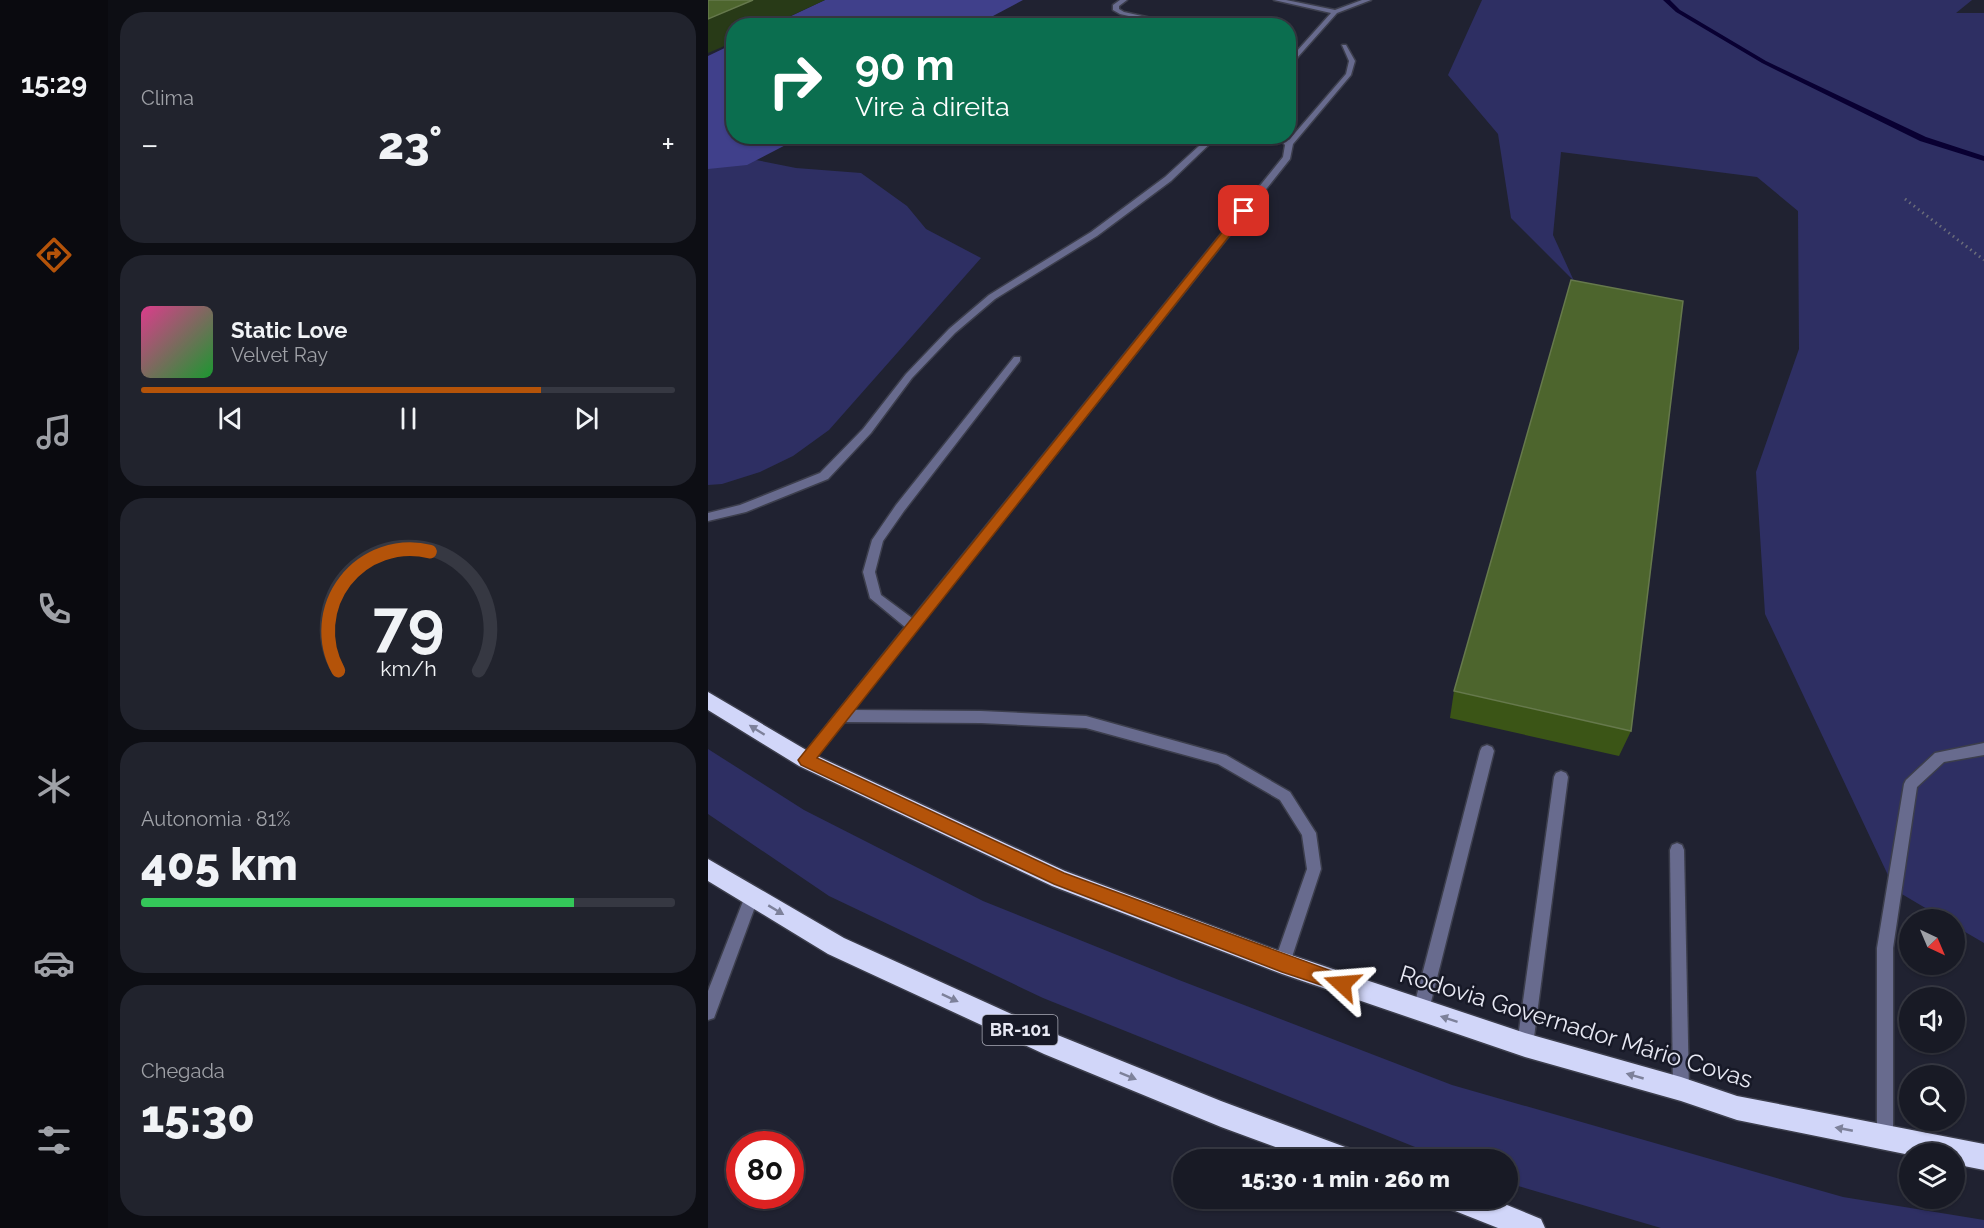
<!DOCTYPE html>
<html lang="pt">
<head>
<meta charset="utf-8">
<style>
  body { margin:0; font-family:Raleway,sans-serif; background:#21232d; color:#f1f3f6; height:100vh; display:flex; flex-direction:column; font-size:22px; white-space:nowrap }
  * { box-sizing:border-box; margin:0 }
  p { font-size:20px; color:#9fa1a7 }
  .icon { flex:none; width:33px; height:33px; fill:none; stroke:currentColor; stroke-width:2; stroke-linecap:round; stroke-linejoin:round }
  .map { position:relative; flex:1; overflow:hidden }
  .details { display:flex; flex-direction:column; gap:12px; padding:12px; background:#0d0e14; width:600px }
  .details>* { flex:none }
  .hud { position:absolute; left:18px; top:18px; width:570px; height:126px; border-radius:24px; box-shadow:0 2px 4px #0004,0 0 0 2px #363842; background:#0b6e4f; color:#fff; overflow:hidden }
  .needle { width:39px; rotate:136deg }
  .buttons { position:absolute; left:1191px; top:909px; display:grid; gap:12px }
  .buttons a { display:grid; place-items:center; width:66px; height:66px; border-radius:50%; background:#181a25; box-shadow:0 2px 4px #0004,0 0 0 2px #363842; font-size:30px }
  .speed { position:absolute; left:18px; top:1131px; display:flex; gap:12px; font-size:30px; font-weight:700; text-align:center }
  .speed>* { display:grid; place-content:center; width:78px; height:78px; border-radius:50%; background:#181a25; box-shadow:0 2px 4px #0004,0 0 0 2px #363842; line-height:1 }
  .speed .limit { border:9px solid #d22; background:#fff; color:#111 }
  .pin { position:absolute; display:grid; place-items:center; width:51px; height:51px; color:#fff; margin:-26px; border-radius:12px; box-shadow:0 3px 9px #0006 }
  .me { position:absolute; width:66px; margin:-33px; rotate:289deg; stroke-linejoin:round; filter:drop-shadow(0 0 4px #0008) }
  .turn { display:flex; align-items:center; gap:21px; height:126px; padding:0 30px; font-size:27px }
  .turn .icon { width:78px; height:78px; stroke-width:2.5 }
  .turn b { display:block; font-size:42px; line-height:51px }
  .big { font-size:45px; font-weight:800; line-height:1.1 }
  .details .card { flex:1; display:flex; flex-direction:column; justify-content:center; gap:9px; min-width:0; padding:0 21px; border-radius:24px; background:#21232d }
  .details .dial { align-items:center; gap:0 }
  .dial svg { height:156px; overflow:visible; fill:none; stroke:#363842; stroke-width:7; stroke-linecap:round; text-anchor:middle }
  .dial text { fill:#f1f3f6; stroke:none }
  .song { display:flex; align-items:center; gap:18px }
  .cover { width:72px; height:72px; border-radius:9px; background:linear-gradient(135deg,hsl(330 70% 55%),hsl(130 70% 35%)) }
  .played { height:6px; border-radius:3px; background:linear-gradient(90deg,#b45309 75%,#363842 75%) }
  .keys { display:flex; justify-content:space-around; direction:ltr }
  .heat { display:flex; justify-content:space-between; align-items:center; font-size:33px; direction:ltr }
  .charge { height:9px; border-radius:4px; background:linear-gradient(90deg,#34c759 81%,#363842 0) }
  .trip { position:absolute; left:465px; top:1149px; width:345px; height:60px; border-radius:30px; background:#181a25; box-shadow:0 2px 4px #0004,0 0 0 2px #363842; font-weight:800; line-height:60px; text-align:center }
  main { display:flex; flex:1; min-height:0 }
  .tabs { display:flex; flex-direction:column; width:108px; justify-content:space-around; align-items:center; background:#0a0a0f; color:#9fa1a7 }
  .tabs .icon { width:42px; height:42px }
  .tabs .selected { color:#b45309 }
  .tabs b { font-size:27px; color:#f1f3f6 }
  .map>svg:first-child { display:block }
  .green { fill:#2e2f63 }
  .forest { fill:#40408b }
  .lines { fill:none; stroke-linecap:round; stroke-linejoin:round }
  .stream { fill:#090032; fill-rule:evenodd }
  .lane-casing { stroke:#3c3e4c; stroke-width:3 }
  .street-casing { stroke:#3c3e4c; stroke-width:3 }
  .highway-casing { stroke:#3c3e4c; stroke-width:3 }
  .path { stroke:#6b6d7a; stroke-width:3; stroke-dasharray:1.5 4; stroke-linecap:butt }
  .lane { fill:#686b8e; fill-rule:evenodd }
  .street { fill:#686b8e; fill-rule:evenodd }
  .highway { fill:#d1d6f9; fill-rule:evenodd }
  .wall { fill:#3b5516 }
  .shaded-wall { fill:#283a17 }
  .building { fill:#4d652d; stroke:#66794c; stroke-width:1.5 }
  .oneway { fill:#7d819a }
  .route { fill:#b45309; stroke:#753606; stroke-width:1.5 }
  .labels { text-anchor:middle; stroke-width:5; stroke-linejoin:round; paint-order:stroke }
  .shield { fill:#171927; stroke:#a9aab6; stroke-width:1.5 }
  .shield-label { font-size:18px; font-weight:bold; fill:#e7e8f3 }
  .near-street-label { font-size:24px; fill:#e7e8f3; stroke:#171927 }
</style>
</head>
<body>
<main>
<nav class="tabs">
<b>15:29</b>
<svg class="icon selected" aria-label="directions" viewBox="0 0 24 24"><path d="M12 3l9 9-9 9-9-9zM9 14v-3h6M13 9l2 2-2 2"/></svg>
<svg class="icon" aria-label="music" viewBox="0 0 24 24"><path d="M9 18V5l10-2v13"/><circle cx="6" cy="18" r="3"/><circle cx="16" cy="16" r="3"/></svg>
<svg class="icon" aria-label="phone" viewBox="0 0 24 24"><path d="M5 4h4l2 5-3 2q2 4 5 5l2-3 5 2v4C11 20 4 13 5 4z"/></svg>
<svg class="icon" aria-label="climate" viewBox="0 0 24 24"><path d="M12 3v18M4 7l16 10M4 17L20 7"/></svg>
<svg class="icon" aria-label="car" viewBox="0 0 24 24"><path d="M5 17H2v-5l4-1 3-4h7l3 4 3 1v5h-3M9 17h6M6 11h13"/><circle cx="7" cy="17" r="2"/><circle cx="17" cy="17" r="2"/></svg>
<svg class="icon" aria-label="filters" viewBox="0 0 24 24"><path d="M4 7h16M4 17h16"/><circle cx="9" cy="7" r="2"/><circle cx="15" cy="17" r="2"/></svg>
</nav>
<section class="details">
<div class="card"><p>Clima</p>
<div class="heat"><a>−</a><b class="big">23°</b><a>+</a></div>
</div>
<div class="card">
<div class="song"><i class="cover"></i><div><b>Static Love</b><p>Velvet Ray</p></div></div>
<div class="played"></div>
<div class="keys"><svg class="icon" aria-label="previous" viewBox="0 0 24 24"><path d="M18 5L8 12l10 7zM5 5v14"/></svg><svg class="icon" aria-label="pause" viewBox="0 0 24 24"><path d="M8 5v14M16 5v14"/></svg><svg class="icon" aria-label="next" viewBox="0 0 24 24"><path d="M6 5l10 7-10 7zM19 5v14"/></svg></div>
</div>
<div class="card dial"><svg viewBox="0 0 100 80">
<path d="M14 69A42 42 0 1 1 86 69"/>
<path d="M14 69A42 42 0 0 1 61 8" stroke="#b45309"/>
<text x="50" y="56" font-size="32" font-weight="700">79</text>
<text x="50" y="72" font-size="11">km/h</text>
</svg></div>
<div class="card"><p>Autonomia · 81%</p><b class="big">405 km</b><div class="charge"></div></div>
<div class="card"><p>Chegada</p><b class="big">15:30</b></div>
</section>
<div class="map">
<svg width="1276" height="1228" viewBox="0 0 1276 1228">
  <rect width="100%" height="100%" fill="#202231"/>
  <g class="green">
    <path d="M774,0H1264L1248,13H1276V943L1247,926L1246,920L1236,919L1187,890L1057,614L1048,472L1091,349L1090,211L1049,177L853,152L845,235L866,281L803,218L790,134L740,75Z"/>
    <path d="M48,160L88,168L153,173L199,206L218,229L273,258L121,430L85,456L52,472L14,484L0,485V167Z"/>
    <path d="M0,749L96,810L275,901L471,980L744,1085L1135,1197L1276,1220V1228H953L800,1183V1160L737,1159L335,998L121,896L0,814Z"/>
  </g>
  <g class="forest">
    <path d="M117,0H315L268,25H64Z"/>
    <path d="M25,44L26,136L93,137L39,165L0,169V56Z"/>
  </g>
  <g class="lines">
    <path class="stream" d="M955,0H962L972,10L1058,61L1218,137L1276,156V161L1212,141L1054,63L968,12Z"/>
    <defs>
      <g id="lane">
        <path d="M412,0H419L411,6V9L416,12L479,26H464L412,14L405,10V5Z"/>
        <path d="M566,0H578L627,10L654,0H663L629,13L580,68V61L623,13Z"/>
        <path d="M634,45H638L647,61L643,75L585,144L582,159L145,710L273,711L378,716L518,755L582,792L608,833L613,869L582,963L579,968L574,971L569,968L566,963L599,869L594,835L572,800L510,764L378,728L273,723L136,722L103,764L98,766L93,764L91,760L197,627L162,598L155,572L164,540L188,505L306,357H312V361L196,511L175,541L167,572L173,595L204,618L575,157L577,145L569,136H577L581,140L638,74L641,61Z"/>
        <path d="M502,136H510L463,181L389,236L287,299L247,333L204,378L163,433L120,479L38,512L0,521V513L32,505L112,473L155,429L198,374L241,329L281,295L383,232L457,177Z"/>
        <path d="M1276,743V755L1236,762L1209,787L1185,948V1137L1183,1143L1177,1145L1171,1143L1169,1137V948L1196,784L1198,780L1227,753Z"/>
        <path d="M779,745L784,747L786,751L721,1010L719,1016L713,1018L707,1016L705,1010L772,751L774,747Z"/>
        <path d="M853,771L858,773L860,777L825,1045L823,1051L817,1053L811,1051L809,1045L846,777L848,773Z"/>
        <path d="M969,843L974,845L976,850L981,1089L979,1095L973,1097L967,1095L965,1089L962,850L964,845Z"/>
      </g>
      <path id="street" d="M44,889L49,891L51,896L6,1018L0,1020V991L39,891Z"/>
      <g id="highway">
        <path d="M0,692L105,754L357,871L574,952L817,1033L973,1077L1029,1096L1276,1144V1170L1246,1164V1154L1202,1155L1029,1120L973,1101L817,1057L574,974L344,886L91,766L0,710Z"/>
        <path d="M0,859L136,938L352,1036L513,1101L648,1151L652,1160H603L513,1127L336,1054L120,954L0,881Z"/>
        <path d="M733,1198H782L833,1219L837,1228H790L737,1207Z"/>
      </g>
    </defs>
    <use href="#lane" class="lane-casing"/>
    <use href="#street" class="street-casing"/>
    <use href="#highway" class="highway-casing"/>
    <path class="path" d="M1197,199L1276,260"/>
    <use href="#lane" class="lane"/>
    <use href="#street" class="street"/>
    <use href="#highway" class="highway"/>
  </g>
  <path class="wall" d="M746,691L923,731L911,756L742,718Z"/>
  <path class="shaded-wall" d="M45,0H117L61,26H26V42L0,53V19Z"/>
  <g class="building">
    <path d="M0,0H45L0,19Z"/>
    <path d="M863,280L975,301L923,731L746,691Z"/>
  </g>
  <defs><path id="oneway-solid" d="M-6-.8H1V-3.2L6.5 0L1 3.2V.8H-6Z" transform="scale(1.5)"/></defs>
  <g class="oneway">
    <use href="#oneway-solid" transform="translate(49 730) rotate(-148)"/>
    <use href="#oneway-solid" transform="translate(68 910) rotate(31)"/>
    <use href="#oneway-solid" transform="translate(242 998) rotate(25)"/>
    <use href="#oneway-solid" transform="translate(741 1019) rotate(-162)"/>
    <use href="#oneway-solid" transform="translate(420 1076) rotate(22)"/>
    <use href="#oneway-solid" transform="translate(927 1076) rotate(-164)"/>
    <use href="#oneway-solid" transform="translate(1136 1129) rotate(-169)"/>
  </g>
  <path class="route" d="M533,209L541,211L109,758L356,873L640,977L643,984L640,990L634,992L574,972L346,884L93,765L90,760Z"/>
  <g class="labels">
    <rect class="shield" x="274.5" y="1015" width="75" height="30" rx="4.5"/>
    <g class="shield-label">
      <text x="312" y="1036">BR-101</text>
    </g>
    <g class="near-street-label">
      <text transform="translate(868 1027) rotate(17)" y="8">Rodovia Governador Mário Covas</text>
    </g>
  </g>
</svg>
<div class="buttons">
<a><svg class="needle" viewBox="-14 -14 28 28"><path d="M0-13l5 13h-10z" fill="#e53935"/><path d="M0 13l5-13h-10z" fill="#9fa1a7"/></svg></a>
<a><svg class="icon" aria-label="sound" viewBox="0 0 24 24"><path d="M4 9h4l5-4v14l-5-4H4zM17 9q2 3 0 6"/></svg></a>
<a><svg class="icon" aria-label="search" viewBox="0 0 24 24"><circle cx="10" cy="10" r="6"/><path d="M15 15l6 6"/></svg></a>
<a><svg class="icon" aria-label="layers" viewBox="0 0 24 24"><path d="M12 4l9 5-9 5-9-5zM3 14l9 5 9-5"/></svg></a>
</div>
<div class="speed"><div class="limit">80</div></div>
<div class="pin" style="left:536px;top:211px;background:#d93025"><svg class="icon" aria-label="arrive" viewBox="0 0 24 24"><path d="M6 21V4h12l-3 4 3 4H6"/></svg></div>
<svg class="me" style="left:634px;top:984px" viewBox="-20 -20 40 40"><path d="M0-17L14 15 0 8-14 15z" fill="#b45309" stroke="#fff" stroke-width="4"/></svg>
<div class="trip">15:30 · 1 min · 260 m</div>
<div class="hud">
<div class="turn"><svg class="icon" aria-label="right" viewBox="0 0 24 24"><path d="M7 20v-9h11M14 6l5 5-5 5"/></svg><div><b>90 m</b>Vire à direita</div></div>
</div>
</div>
</main>
</body>
</html>
